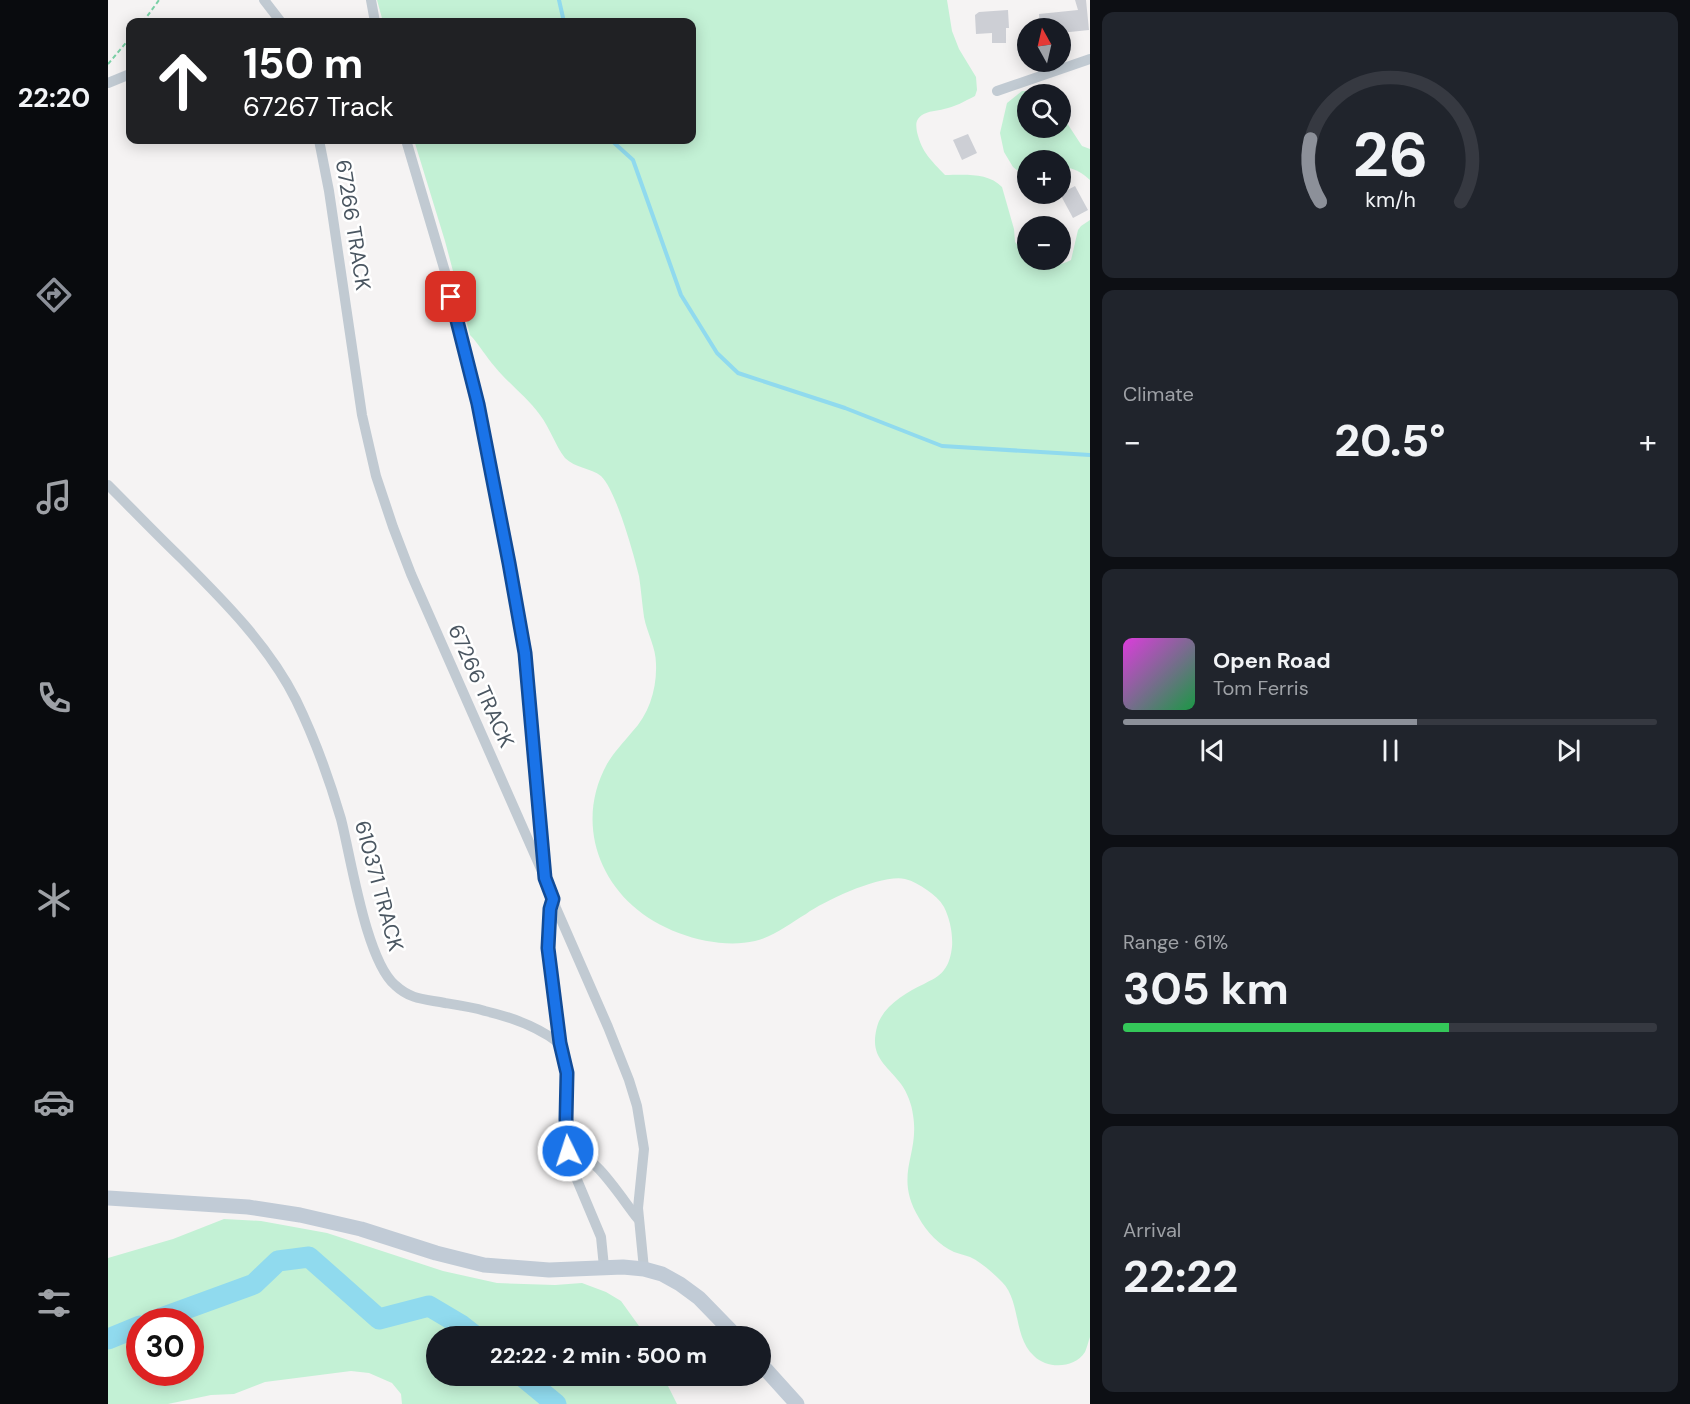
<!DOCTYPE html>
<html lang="en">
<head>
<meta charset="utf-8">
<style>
  body { margin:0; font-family:"DM Sans",sans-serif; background:#20242c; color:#f1f3f6; height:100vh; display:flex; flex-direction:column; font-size:22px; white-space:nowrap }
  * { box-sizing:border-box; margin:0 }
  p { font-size:20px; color:#9ea1a6 }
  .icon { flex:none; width:33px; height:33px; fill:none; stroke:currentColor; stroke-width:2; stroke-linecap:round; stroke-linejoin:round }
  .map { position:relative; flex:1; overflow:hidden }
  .panel { display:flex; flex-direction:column; gap:12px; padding:12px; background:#0d0f14; width:600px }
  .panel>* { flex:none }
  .hud { position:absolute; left:18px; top:18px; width:570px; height:126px; border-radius:12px; box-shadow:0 3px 15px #0003; background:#202124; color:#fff; overflow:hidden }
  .needle { width:39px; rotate:352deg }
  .fabs { position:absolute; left:909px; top:18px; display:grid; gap:12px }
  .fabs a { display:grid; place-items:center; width:54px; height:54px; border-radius:50%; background:#171b24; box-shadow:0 3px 15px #0003; font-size:30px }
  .speed { position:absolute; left:18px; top:1308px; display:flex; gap:12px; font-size:30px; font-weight:700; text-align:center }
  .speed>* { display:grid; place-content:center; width:78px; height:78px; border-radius:50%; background:#171b24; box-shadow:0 3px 15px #0003; line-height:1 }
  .speed .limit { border:9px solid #d22; background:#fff; color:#111 }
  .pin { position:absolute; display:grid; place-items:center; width:51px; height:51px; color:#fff; margin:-26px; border-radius:12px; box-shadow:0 3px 9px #0006 }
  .me { position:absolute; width:66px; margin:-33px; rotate:356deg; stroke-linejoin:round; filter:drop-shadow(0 0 4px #0008) }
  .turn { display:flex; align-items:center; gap:21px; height:126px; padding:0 18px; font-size:27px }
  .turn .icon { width:78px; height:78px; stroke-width:2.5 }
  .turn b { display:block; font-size:42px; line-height:51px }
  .big { font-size:45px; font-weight:700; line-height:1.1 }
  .panel .tile { flex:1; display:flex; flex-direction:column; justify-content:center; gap:9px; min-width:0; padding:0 21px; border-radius:12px; background:#20242c }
  .panel .dial { align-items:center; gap:0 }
  .dial svg { height:156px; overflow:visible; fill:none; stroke:#363941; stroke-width:7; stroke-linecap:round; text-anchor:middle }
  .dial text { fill:#f1f3f6; stroke:none }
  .song { display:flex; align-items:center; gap:18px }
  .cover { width:72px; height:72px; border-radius:9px; background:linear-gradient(135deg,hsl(300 70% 55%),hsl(140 70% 35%)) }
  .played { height:6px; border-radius:3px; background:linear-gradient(90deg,#8c9099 55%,#363941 55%) }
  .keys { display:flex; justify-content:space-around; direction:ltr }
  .heat { display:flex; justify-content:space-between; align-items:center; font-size:33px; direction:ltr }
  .charge { height:9px; border-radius:4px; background:linear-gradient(90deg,#34c759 61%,#363941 0) }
  .trip { position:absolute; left:318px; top:1326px; width:345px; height:60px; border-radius:30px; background:#171b24; box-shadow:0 3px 15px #0003; font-weight:700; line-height:60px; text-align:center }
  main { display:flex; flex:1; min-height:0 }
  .menu { display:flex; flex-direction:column; width:108px; justify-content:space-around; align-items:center; background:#090b0e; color:#9ea1a6 }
  .menu .icon { width:42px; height:42px }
  .menu .current { color:#8c9099 }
  .menu b { font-size:27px; color:#f1f3f6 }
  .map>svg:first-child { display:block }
  .green { fill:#c3f1d5; fill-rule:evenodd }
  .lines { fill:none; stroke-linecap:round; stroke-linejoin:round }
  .stream { stroke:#90daee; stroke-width:4 }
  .river { stroke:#90daee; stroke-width:21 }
  .building { fill:#cdcfd5 }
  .path { stroke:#7ad0a6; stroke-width:2; stroke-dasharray:4.5 3; stroke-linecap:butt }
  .street { stroke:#c1cad2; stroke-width:10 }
  .secondary { stroke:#c1cbd6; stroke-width:15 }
  .route-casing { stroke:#114b97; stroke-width:15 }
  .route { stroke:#1a73e8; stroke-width:10 }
  .labels { text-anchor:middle; stroke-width:5; stroke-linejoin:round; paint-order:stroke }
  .street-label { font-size:21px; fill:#4a5661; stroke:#fff }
</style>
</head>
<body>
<main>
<nav class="menu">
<b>22:20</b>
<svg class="icon current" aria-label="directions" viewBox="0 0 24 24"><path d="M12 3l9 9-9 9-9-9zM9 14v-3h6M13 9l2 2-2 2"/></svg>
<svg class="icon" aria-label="music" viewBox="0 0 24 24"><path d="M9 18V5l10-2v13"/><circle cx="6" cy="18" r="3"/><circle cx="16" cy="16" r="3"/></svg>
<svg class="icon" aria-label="phone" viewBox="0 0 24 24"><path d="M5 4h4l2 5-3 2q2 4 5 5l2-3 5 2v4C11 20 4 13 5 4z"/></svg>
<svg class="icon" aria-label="climate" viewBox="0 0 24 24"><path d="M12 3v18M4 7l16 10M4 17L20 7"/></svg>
<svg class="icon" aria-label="car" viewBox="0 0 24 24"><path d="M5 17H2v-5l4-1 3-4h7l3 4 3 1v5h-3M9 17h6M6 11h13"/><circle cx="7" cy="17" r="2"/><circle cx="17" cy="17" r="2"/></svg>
<svg class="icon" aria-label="filters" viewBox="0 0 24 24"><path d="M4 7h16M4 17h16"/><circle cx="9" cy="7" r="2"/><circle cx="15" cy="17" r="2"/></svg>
</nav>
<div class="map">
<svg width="982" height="1404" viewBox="0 0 982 1404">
  <rect width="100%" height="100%" fill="#f5f3f3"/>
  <g class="green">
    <path d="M269,0H839L844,31L851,49L868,77L869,90L867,96C857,101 847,107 836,109C829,111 820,111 814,115C807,120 808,125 809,132C814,153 823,160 837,175C855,175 880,172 894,187L906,229L907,242L919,256L920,260C934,262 948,269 963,260L970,230L973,226L982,220V1337C981,1340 978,1350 977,1352C966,1369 939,1369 926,1356C905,1337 913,1301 894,1282C885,1273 873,1262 862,1257C857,1255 851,1254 846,1252C832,1246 818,1231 811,1218C785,1174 812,1156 805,1115C804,1105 799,1092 793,1084C778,1064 761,1057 769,1027C774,1007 798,992 816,984C823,980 831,977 836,970C841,964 843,955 844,947C845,934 842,919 836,907C832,900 826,895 819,890C812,885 805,881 797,879C774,874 718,900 698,914C681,924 667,936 647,941C608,950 555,933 525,906C484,869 472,813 499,764C506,752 515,743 524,732C541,714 549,689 548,664C548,647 539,633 536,617C534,603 533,589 531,576C526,555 508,490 493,476C483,468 467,468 457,458C447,445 442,428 432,415C419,397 401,384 387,367C378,357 371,344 362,335L337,241L306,140H584V22H275Z"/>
    <path d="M914,91H920L927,94H920V128H952L953,114L974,146L982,149V180C975,173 963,166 953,167L952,160H920L919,178L905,167L896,152L892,133L899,103Z"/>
    <path d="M116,1219L153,1221L219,1233L335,1271L389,1283L447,1285L474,1283L498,1292L513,1301L531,1326L536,1336H328V1376H555L569,1404H294L293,1394L284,1383L261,1373L243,1371L157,1382L126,1394L103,1395L60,1404H0V1258L65,1239ZM32,1322H82V1372H32Z"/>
  </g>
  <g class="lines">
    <g class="stream">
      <path d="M451,0L456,22"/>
      <path d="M503,140L525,160L573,295L609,353L630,373L737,408L834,446L982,455"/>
    </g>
    <g class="river">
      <path d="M42,1322L146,1284L170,1261L201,1257L271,1319L321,1306L353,1325L367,1336"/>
      <path d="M0,1339L32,1326"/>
      <path d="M414,1376L448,1404"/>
    </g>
  </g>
  <g class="building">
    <path d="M967,0H978L981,30L952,33V28H932L931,14L970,10Z"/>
    <path d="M900,10L901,28H898V43H884V33L868,34L867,15L871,12Z"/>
    <path d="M860,134L869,153L854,160L845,140Z"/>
    <path d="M967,186L980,210L965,218L952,194Z"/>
  </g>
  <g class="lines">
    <g class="path">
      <path d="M35,22L51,0"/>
      <path d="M0,64L22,38"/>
    </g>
    <g class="street">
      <path d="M156,0L173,22"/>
      <path d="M263,0L267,22"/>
      <path d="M0,83L22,74"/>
      <path d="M889,91L982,59"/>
      <path d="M211,140L221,191L254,415L268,476L285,527L303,574L437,878L448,908L500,1027L521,1080L529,1106L536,1149L530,1208L536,1269"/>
      <path d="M298,140L338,275L355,342L370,404L401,563L417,653L436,868"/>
      <path d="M0,485C25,510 49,535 74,559C116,601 161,646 188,700C206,737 221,778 233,819C243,858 258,960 287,985C303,1000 317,999 337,1003C350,1005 364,1007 377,1011C403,1017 430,1027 451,1043"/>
      <path d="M445,899L442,909L440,948L451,1043L459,1073L458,1119L460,1151L464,1168L493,1237L496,1267"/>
      <path d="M459,1146C489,1157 511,1195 530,1219"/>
    </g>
    <g class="secondary">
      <path d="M0,1198L140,1207L192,1215L253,1229L328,1253L376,1265L441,1270L515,1267L536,1269L554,1274L572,1284L591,1298L628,1336"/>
      <path d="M652,1363L689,1404"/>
    </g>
  </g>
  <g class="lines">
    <defs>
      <path id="route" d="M343,297L370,404L401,563L417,653L437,878L445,899L442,909L440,948L452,1043L459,1073L458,1119L460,1151"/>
    </defs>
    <use href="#route" class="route-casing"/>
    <use href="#route" class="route"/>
  </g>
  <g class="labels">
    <g class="street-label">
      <text transform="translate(245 225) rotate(81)" y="7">67266 TRACK</text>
      <text transform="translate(373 686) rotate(66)" y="7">67266 TRACK</text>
      <text transform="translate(271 886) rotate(75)" y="7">610371 TRACK</text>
    </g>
  </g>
</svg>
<div class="fabs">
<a><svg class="needle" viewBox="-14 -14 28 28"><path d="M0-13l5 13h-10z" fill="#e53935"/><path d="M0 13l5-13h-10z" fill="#9ea1a6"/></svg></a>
<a><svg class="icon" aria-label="search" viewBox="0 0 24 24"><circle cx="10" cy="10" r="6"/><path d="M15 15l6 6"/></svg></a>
<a>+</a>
<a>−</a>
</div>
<div class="speed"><div class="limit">30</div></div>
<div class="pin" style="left:343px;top:297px;background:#d93025"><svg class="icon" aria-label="arrive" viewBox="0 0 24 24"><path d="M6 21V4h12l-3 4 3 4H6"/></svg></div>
<svg class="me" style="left:460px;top:1151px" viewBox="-20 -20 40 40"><circle r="17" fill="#1a73e8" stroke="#fff" stroke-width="3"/><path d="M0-11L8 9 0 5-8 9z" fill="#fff"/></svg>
<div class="trip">22:22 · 2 min · 500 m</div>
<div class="hud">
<div class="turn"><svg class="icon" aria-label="ahead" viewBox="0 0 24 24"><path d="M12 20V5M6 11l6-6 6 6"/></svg><div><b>150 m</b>67267 Track</div></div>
</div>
</div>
<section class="panel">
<div class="tile dial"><svg viewBox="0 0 100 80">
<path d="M14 69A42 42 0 1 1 86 69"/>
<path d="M14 69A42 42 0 0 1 9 37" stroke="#8c9099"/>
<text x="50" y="56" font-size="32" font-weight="700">26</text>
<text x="50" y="72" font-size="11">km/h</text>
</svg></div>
<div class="tile"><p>Climate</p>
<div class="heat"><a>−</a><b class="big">20.5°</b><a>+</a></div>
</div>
<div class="tile">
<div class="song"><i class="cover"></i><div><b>Open Road</b><p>Tom Ferris</p></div></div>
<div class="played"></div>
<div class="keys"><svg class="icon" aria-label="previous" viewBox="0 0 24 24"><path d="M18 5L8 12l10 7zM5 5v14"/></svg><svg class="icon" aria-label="pause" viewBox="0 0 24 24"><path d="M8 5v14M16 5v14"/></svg><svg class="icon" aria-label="next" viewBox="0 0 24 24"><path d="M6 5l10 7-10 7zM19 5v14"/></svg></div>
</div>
<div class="tile"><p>Range · 61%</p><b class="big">305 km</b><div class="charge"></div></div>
<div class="tile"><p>Arrival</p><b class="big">22:22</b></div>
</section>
</main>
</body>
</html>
